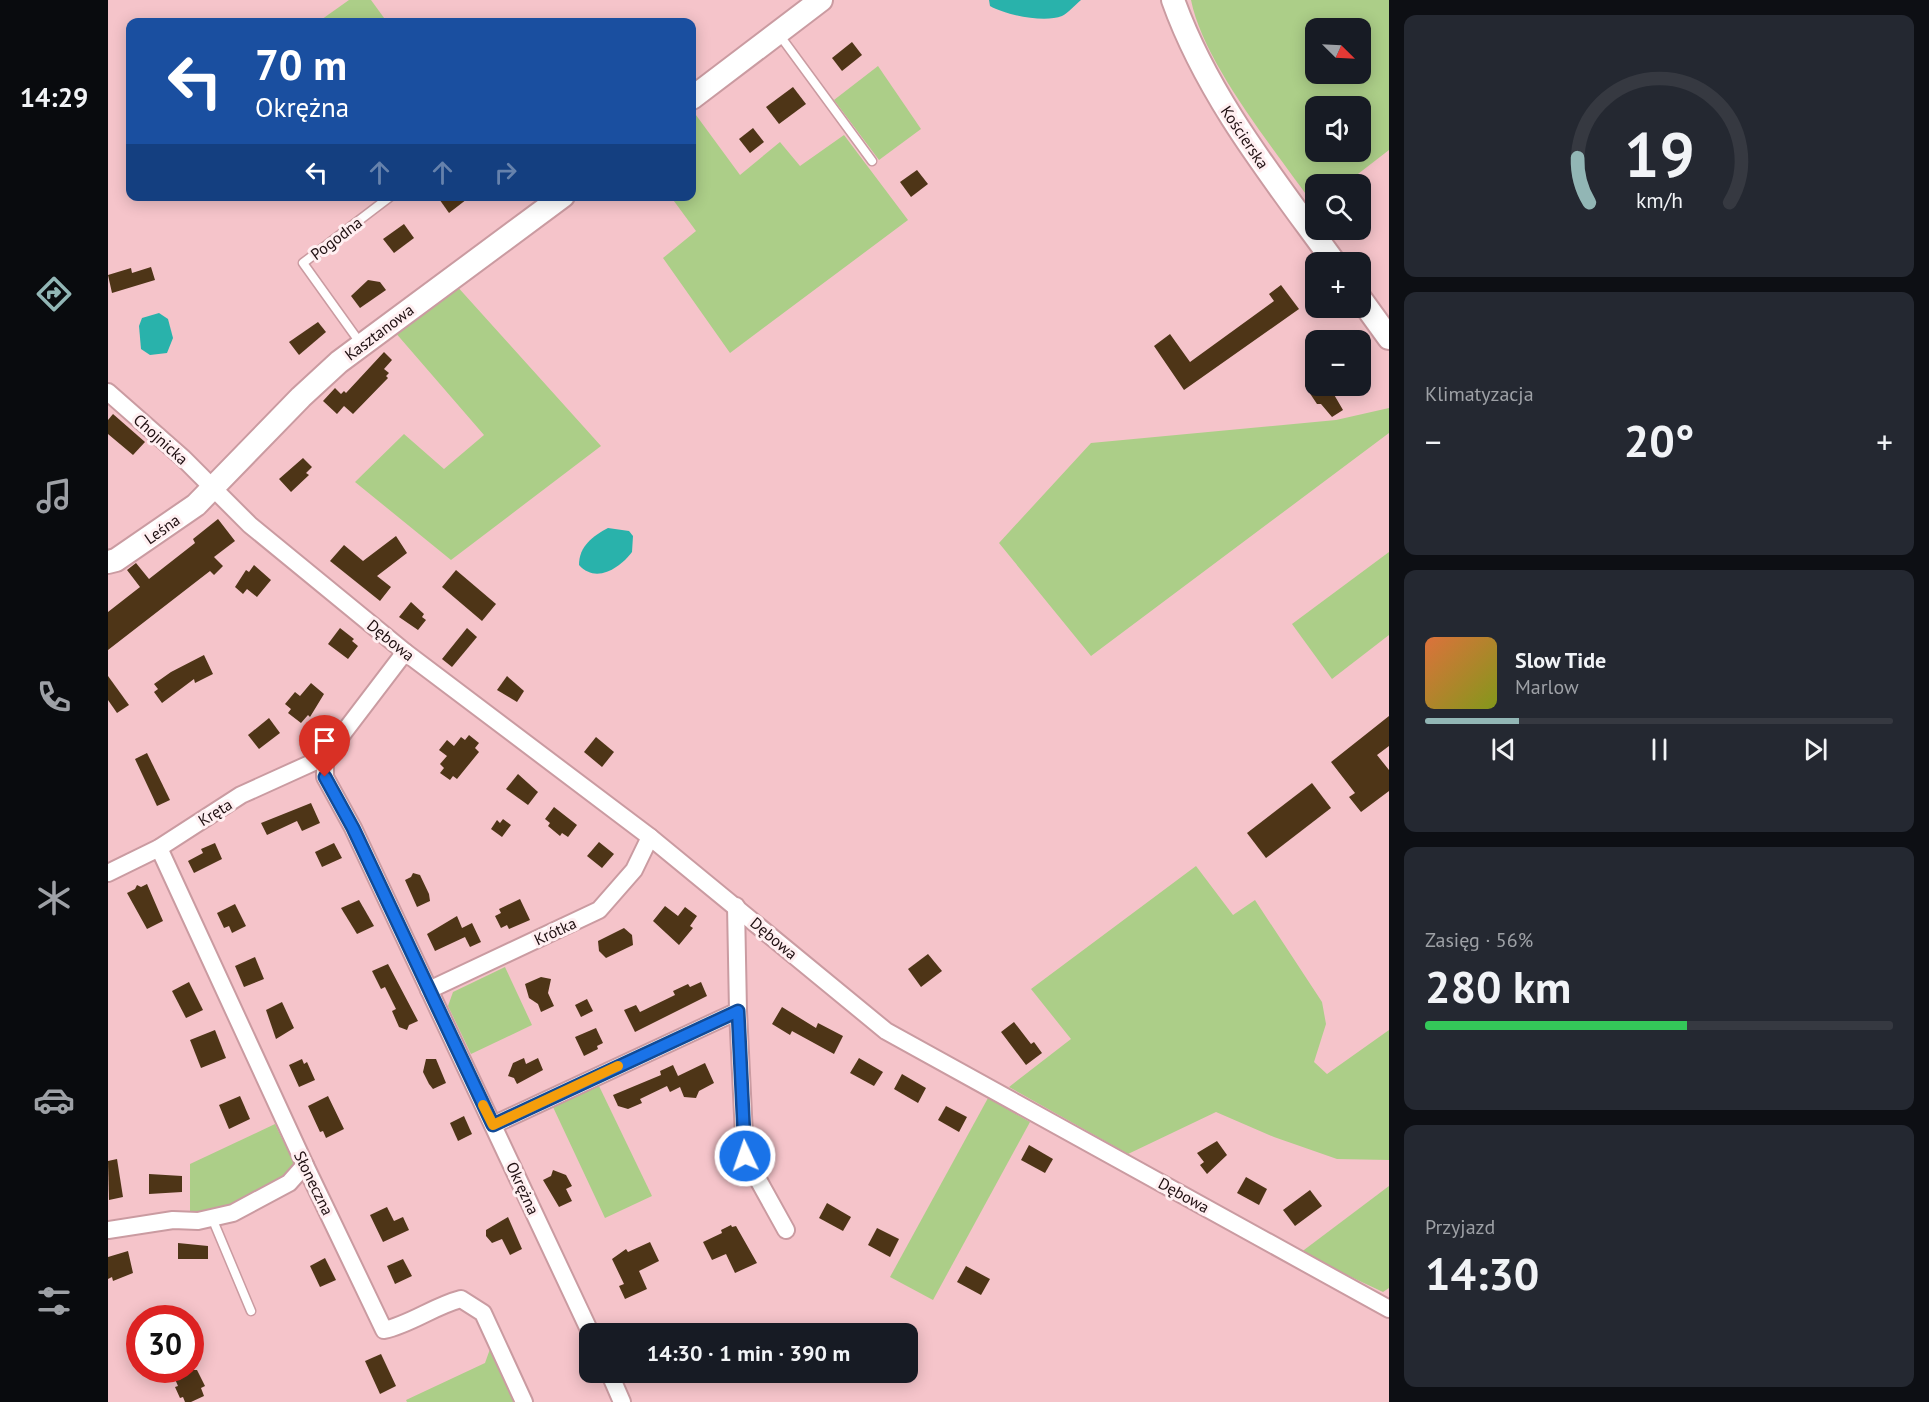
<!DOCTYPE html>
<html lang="pl">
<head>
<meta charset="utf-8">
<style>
  body { margin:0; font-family:"PT Sans",sans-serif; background:#242831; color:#f1f3f6; height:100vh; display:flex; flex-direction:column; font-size:22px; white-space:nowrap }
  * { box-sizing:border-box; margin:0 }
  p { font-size:20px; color:#9ea1a6 }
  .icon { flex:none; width:33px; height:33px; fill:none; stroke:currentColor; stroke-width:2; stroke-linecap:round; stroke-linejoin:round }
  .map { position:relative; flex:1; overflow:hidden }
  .sheet { display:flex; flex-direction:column; gap:15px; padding:15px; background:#0d0f14; width:540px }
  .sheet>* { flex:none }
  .banner { position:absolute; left:18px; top:18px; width:570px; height:183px; border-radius:12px; box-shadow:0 3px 15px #0003; background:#1a4fa0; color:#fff; overflow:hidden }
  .needle { width:39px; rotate:114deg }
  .fabs { position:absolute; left:1197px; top:18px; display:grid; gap:12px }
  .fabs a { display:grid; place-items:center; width:66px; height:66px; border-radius:12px; background:#171b24; box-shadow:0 3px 15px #0003; font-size:30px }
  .speed { position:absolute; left:18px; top:1305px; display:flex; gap:12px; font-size:30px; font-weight:700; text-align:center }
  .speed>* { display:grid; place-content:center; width:78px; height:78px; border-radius:50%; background:#171b24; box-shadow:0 3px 15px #0003; line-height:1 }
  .speed .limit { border:9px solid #d22; background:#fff; color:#111 }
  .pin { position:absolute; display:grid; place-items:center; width:51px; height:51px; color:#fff; margin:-62px -26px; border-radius:50% 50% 50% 0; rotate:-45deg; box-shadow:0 0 6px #0007 }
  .pin .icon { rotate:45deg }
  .me { position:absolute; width:66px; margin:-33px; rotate:357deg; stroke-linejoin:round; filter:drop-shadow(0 0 4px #0008) }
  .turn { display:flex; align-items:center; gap:21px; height:126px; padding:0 30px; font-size:27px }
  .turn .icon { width:78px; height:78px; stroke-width:2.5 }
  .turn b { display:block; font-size:42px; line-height:51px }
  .lanes { display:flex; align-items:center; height:57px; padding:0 30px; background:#0003; justify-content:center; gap:30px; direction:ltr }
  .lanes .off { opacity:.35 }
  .big { font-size:45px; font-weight:700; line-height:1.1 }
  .sheet .card { flex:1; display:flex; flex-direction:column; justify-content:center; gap:9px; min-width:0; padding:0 21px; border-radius:12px; background:#242831 }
  .sheet .dial { align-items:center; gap:0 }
  .dial svg { height:156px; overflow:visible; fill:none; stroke:#363941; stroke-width:7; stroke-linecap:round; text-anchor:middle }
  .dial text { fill:#f1f3f6; stroke:none }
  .song { display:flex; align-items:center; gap:18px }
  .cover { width:72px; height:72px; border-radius:9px; background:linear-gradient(135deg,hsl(20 70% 55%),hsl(70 70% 35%)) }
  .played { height:6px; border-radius:3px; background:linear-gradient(90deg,#92b6b5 20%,#363941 20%) }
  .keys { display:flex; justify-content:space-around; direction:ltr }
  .heat { display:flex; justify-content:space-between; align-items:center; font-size:33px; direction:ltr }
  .charge { height:9px; border-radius:4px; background:linear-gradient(90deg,#34c759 56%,#363941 0) }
  .trip { position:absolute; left:471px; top:1323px; width:339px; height:60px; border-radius:12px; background:#171b24; box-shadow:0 3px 15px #0003; font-weight:700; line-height:60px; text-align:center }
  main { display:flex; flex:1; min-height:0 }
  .tab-bar { display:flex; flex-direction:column; width:108px; justify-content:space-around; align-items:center; background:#090b0e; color:#9ea1a6 }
  .tab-bar .icon { width:42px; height:42px }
  .tab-bar .on { color:#92b6b5 }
  .tab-bar b { font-size:27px; color:#f1f3f6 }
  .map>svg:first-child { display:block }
  .green { fill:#acce88; fill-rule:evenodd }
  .water { fill:#29b2ab }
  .building { fill:#4e3517 }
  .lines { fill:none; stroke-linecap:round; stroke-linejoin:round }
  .lane-casing { stroke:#ca9ba1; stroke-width:11 }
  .street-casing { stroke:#ca9ba1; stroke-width:20 }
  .secondary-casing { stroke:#ca9ba1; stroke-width:26 }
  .lane { stroke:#fff; stroke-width:8 }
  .street { stroke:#fff; stroke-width:16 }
  .secondary { stroke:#fff; stroke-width:22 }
  .route-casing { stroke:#114b97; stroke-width:15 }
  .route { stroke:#1a73e8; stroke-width:10 }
  .slow { stroke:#f59e0b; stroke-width:10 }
  .labels { text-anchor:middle; stroke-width:6; stroke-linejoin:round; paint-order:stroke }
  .street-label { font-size:16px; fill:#1f0f11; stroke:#ffeff1 }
</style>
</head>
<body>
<main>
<nav class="tab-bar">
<b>14:29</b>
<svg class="icon on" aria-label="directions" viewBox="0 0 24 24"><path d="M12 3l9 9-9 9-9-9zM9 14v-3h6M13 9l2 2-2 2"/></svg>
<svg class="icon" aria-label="music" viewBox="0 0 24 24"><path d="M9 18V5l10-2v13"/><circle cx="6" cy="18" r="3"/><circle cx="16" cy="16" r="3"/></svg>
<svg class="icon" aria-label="phone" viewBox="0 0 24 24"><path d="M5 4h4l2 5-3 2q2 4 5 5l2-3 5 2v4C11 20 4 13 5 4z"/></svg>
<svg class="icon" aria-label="climate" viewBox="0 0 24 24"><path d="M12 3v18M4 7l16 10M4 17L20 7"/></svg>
<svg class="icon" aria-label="car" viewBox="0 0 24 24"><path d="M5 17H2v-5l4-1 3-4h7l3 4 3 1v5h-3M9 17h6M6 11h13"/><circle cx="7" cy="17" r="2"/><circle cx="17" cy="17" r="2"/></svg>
<svg class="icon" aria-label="filters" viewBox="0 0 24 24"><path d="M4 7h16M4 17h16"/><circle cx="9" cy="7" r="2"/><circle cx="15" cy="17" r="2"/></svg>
</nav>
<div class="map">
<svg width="1281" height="1402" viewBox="0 0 1281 1402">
  <rect width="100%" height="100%" fill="#f5c4ca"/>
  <g class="green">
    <path d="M241,0H263L279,22H210Z"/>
    <path d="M1083,0H1281V150L1237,184H1208L1207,207C1169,152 1096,65 1083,0ZM1208,28H1252V74H1208ZM1208,106H1252V152H1208Z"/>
    <path d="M770,66L813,129L771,160L726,100Z"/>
    <path d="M585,111L632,175L672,142L692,166L736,135L800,220L622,353L555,258L588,231L563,197L584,196Z"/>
    <path d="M347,284L493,446L343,560L247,482L296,434L336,469L376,435L286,331Z"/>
    <path d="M1281,408V433L983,656L891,543L983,443L1228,420Z"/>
    <path d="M1281,552V635L1224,679L1184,624Z"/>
    <path d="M1088,866L1125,915L1147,900L1214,1002L1218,1024L1206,1062L1219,1074L1281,1030V1160L1229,1159L1166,1137L1108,1112L1020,1154L901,1087L963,1039L923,989Z"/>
    <path d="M397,967L424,1025L363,1054L340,1006L345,992Z"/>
    <path d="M491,1086L544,1196L497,1218L445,1107Z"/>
    <path d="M880,1098L922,1122L825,1300L782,1277Z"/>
    <path d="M167,1124L187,1165L182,1178L110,1212H82V1164Z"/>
    <path d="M1281,1186V1288L1275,1292L1192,1253Z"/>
    <path d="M382,1349L406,1402H299L298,1400L377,1363Z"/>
  </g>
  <g class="water">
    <path d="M881,0H973C967,5 960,13 954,16C936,23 898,15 882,6Z"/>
    <path d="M51,313L60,319L65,338L59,353L42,355L33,349L31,326L34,318Z"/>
    <path d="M500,528L521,531L525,536L524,552C512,568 488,584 471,565C471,546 485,536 500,528Z"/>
  </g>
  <g class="building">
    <path d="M744,42L754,55L734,71L724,58Z"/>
    <path d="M685,87L698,104L671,124L658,107Z"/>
    <path d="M645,128L656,142L642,153L631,139Z"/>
    <path d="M809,170L820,184L803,197L792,182Z"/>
    <path d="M329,196H363L341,213Z"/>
    <path d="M296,224L306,238L286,253L275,239Z"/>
    <path d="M43,267L47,280L4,293L0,275L23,268L24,273Z"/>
    <path d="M260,280L272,282L278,290L252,308L243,296Z"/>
    <path d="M1173,285L1191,309L1076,390L1046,346L1062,334L1082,362L1166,301L1161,294Z"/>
    <path d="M210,322L218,332L191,355L181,342Z"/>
    <path d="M276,352L284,360L276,369L281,373L278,376L280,378L245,414L236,406L229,414L215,401L227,388L233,394L236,391L238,393Z"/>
    <path d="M1208,373V386H1221L1235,410L1224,417L1213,404H1209L1197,386V381Z"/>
    <path d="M5,414L37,442L25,455L0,434V420Z"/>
    <path d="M195,458L204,467L198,473L201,475L183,492L171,479Z"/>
    <path d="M110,519L127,541L106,557L115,566L106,575L102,571L0,650V612L32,587L19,570L28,563L41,579L87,543L85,539Z"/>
    <path d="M288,536L299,553L269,576L283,587L272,601L222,561L236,545L255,561Z"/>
    <path d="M146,565L163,580L149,597L139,589L135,594L127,587L138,570L141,572Z"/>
    <path d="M348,570L388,604L374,621L334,587Z"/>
    <path d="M303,602L316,614L314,617L318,620L310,630L291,617Z"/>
    <path d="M232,628L246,639L244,641L250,646L240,659L220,644Z"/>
    <path d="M359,628L369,637L344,667L334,659Z"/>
    <path d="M96,655L105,674L87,683L86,679L54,703L46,692L50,689L46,684L63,672Z"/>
    <path d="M0,676L21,705L9,713L0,700Z"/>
    <path d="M399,676L416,691L409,702L389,690Z"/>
    <path d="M203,683L216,694L202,717L200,715L193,723L180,713L183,709L177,704L187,692L192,696Z"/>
    <path d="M1281,716V746L1269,755L1281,770V791L1253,812L1241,797L1247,793L1223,762Z"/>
    <path d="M161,718L172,733L151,749L140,735Z"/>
    <path d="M361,735L371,743L367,748L371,752L349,779L345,776L342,780L332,773L336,768L332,764L339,756L331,750L339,740L346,746L353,737L357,740Z"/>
    <path d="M488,737L506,752L494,767L476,752Z"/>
    <path d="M39,753L62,800L49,806L27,759Z"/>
    <path d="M410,774L430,792L420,805L398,789Z"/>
    <path d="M1204,783L1223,808L1158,858L1139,833Z"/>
    <path d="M203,803L212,823L194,831L189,821L159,835L153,823Z"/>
    <path d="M446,807L469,825L460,837L454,833L452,836L440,826L442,823L437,819Z"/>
    <path d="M395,819L403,825L394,837L383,829L389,820L392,823Z"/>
    <path d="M491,842L506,854L494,868L479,856Z"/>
    <path d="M107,843L114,859L86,873L80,861L95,853L93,849Z"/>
    <path d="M226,843L234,858L214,867L207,852Z"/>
    <path d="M305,873L312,875L321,894L322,901L309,907L297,880L303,877Z"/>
    <path d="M39,884L55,921L39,929L19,893L27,889L29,885L33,887Z"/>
    <path d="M412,899L422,920L401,929L399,925L393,928L387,916L393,913L391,909Z"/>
    <path d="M251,900L266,926L249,934L233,908Z"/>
    <path d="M127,904L138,926L124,933L121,926L116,928L109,913Z"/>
    <path d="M557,906L570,916L577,907L589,916L582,926L585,928L571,945L545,921Z"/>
    <path d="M349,916L354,928L364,923L373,942L362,947L357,937L327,951L319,934Z"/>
    <path d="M516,928L524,935L525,945L498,958L491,951L490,941Z"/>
    <path d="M820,954L834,971L813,987L800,969Z"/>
    <path d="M147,957L156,979L136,987L127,966Z"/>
    <path d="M280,964L310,1021L301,1025L299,1030L291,1027L284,1011L288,1009L277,987L273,989L264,971Z"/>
    <path d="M433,977L443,979L440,993L446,1006L433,1012L430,1004L421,998L417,984Z"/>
    <path d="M81,982L95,1010L78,1018L64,991Z"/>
    <path d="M593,982L599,996L527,1032L516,1010L528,1005L532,1012L567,995L565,991L580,984L582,987Z"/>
    <path d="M479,999L485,1011L473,1017L467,1005Z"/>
    <path d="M174,1002L186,1028L168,1039L158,1010Z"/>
    <path d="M674,1007L708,1028L710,1023L735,1036L726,1054L684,1031L682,1035L664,1024Z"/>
    <path d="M906,1022L923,1044L926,1042L934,1053L918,1065L893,1032Z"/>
    <path d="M488,1028L495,1043L489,1046L490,1049L476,1056L467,1037Z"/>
    <path d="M107,1030L118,1058L93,1068L82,1040Z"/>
    <path d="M416,1058L418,1064L430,1058L435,1070L409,1084L406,1078L400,1076L405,1063Z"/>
    <path d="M751,1058L775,1072L766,1086L742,1073Z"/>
    <path d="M194,1059L196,1064L199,1062L207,1080L191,1087L181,1065Z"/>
    <path d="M318,1059H328L338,1083L325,1089L321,1084L315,1072Z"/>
    <path d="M597,1063L606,1083L591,1091L588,1098L576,1097L572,1087L562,1092L559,1086L532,1099L534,1103L520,1109L510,1106L505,1095L553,1075L552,1071L565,1065L570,1076Z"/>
    <path d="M794,1074L818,1088L810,1103L786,1089Z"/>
    <path d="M132,1096L142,1119L121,1129L111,1105Z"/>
    <path d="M220,1096L236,1129L218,1138L215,1131L212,1132L200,1106Z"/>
    <path d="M838,1106L859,1117L851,1132L830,1120Z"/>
    <path d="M356,1116L364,1134L350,1141L342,1123Z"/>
    <path d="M1109,1141L1119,1155L1099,1174L1092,1165L1096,1162L1089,1153Z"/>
    <path d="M921,1145L945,1159L937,1173L913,1160Z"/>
    <path d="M9,1159L15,1197L1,1200L0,1161Z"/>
    <path d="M445,1170L458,1175L464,1186L458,1189L464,1201L451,1207L435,1180L443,1176Z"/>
    <path d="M41,1174L74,1176V1192L41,1194Z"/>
    <path d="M1138,1177L1159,1189L1151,1205L1129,1193Z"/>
    <path d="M1202,1190L1214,1206L1187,1226L1175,1210Z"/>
    <path d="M719,1203L743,1217L735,1231L711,1218Z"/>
    <path d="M279,1207L286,1221L295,1217L301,1230L275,1242L262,1215Z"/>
    <path d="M400,1217L414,1249L402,1255L394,1239L384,1243L378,1236V1230Z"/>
    <path d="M623,1225L624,1227L628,1226L649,1263L627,1273L618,1254L604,1260L595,1242L614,1233L613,1230Z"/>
    <path d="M769,1228L791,1239L782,1257L760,1245Z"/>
    <path d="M542,1242L551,1261L531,1271L539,1289L517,1299L511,1286L516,1284L504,1259L518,1249L520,1252Z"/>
    <path d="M70,1243L100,1246V1259H70Z"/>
    <path d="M20,1251L25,1273L5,1281L4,1277L0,1279V1257Z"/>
    <path d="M217,1258L228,1280L212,1287L202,1266Z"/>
    <path d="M295,1259L304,1276L287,1284L279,1266Z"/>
    <path d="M858,1266L882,1279L873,1295L849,1282Z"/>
    <path d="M273,1354L288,1386L272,1394L257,1361Z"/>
    <path d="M63,1370H89L97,1386L93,1388L96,1396L83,1402H77L75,1397L72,1398L67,1387L70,1386Z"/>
  </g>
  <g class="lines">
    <defs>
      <g id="lane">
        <path d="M670,33L764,161"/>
        <path d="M253,344L195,263L283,196"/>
        <path d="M104,1218L143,1311"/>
      </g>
      <g id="street">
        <path d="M0,392L75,458L142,525L297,652L542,837L778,1031L1281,1309"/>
        <path d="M297,652L217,757V777L245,828L483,1334"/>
        <path d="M51,848L197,1165L276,1330C303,1324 326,1306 353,1299L375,1313L416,1402"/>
        <path d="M0,873L51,848L133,795L217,757"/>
        <path d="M321,990L491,910L526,870L542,837"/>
        <path d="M630,1011L637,1156L678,1230"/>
        <path d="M385,1125L630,1011L628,906"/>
        <path d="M0,1230L65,1220L90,1221L125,1213L181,1183L197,1165"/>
        <path d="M501,1372L514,1402"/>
      </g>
      <g id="secondary">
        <path d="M1065,0C1100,98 1166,179 1226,262"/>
        <path d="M584,98L713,0"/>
        <path d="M1252,298L1281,338"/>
        <path d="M0,562L8,560L88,505L193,397L231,362L455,196"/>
      </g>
    </defs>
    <use href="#lane" class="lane-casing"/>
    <use href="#street" class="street-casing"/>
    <use href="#secondary" class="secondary-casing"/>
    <use href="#lane" class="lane"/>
    <use href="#street" class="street"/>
    <use href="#secondary" class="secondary"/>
  </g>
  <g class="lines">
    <defs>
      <path id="route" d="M217,777L245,828L385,1125L630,1011L637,1156"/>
    </defs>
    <use href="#route" class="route-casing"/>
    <use href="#route" class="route"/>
    <path class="slow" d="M375,1105L385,1125L510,1066"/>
  </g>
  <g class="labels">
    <g class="street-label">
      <text transform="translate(1137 137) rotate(56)" y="6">Kościerska</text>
      <text transform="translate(228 238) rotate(-37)" y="6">Pogodna</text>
      <text transform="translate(271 332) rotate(-37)" y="6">Kasztanowa</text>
      <text transform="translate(53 439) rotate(42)" y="6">Chojnicka</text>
      <text transform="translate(54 529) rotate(-35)" y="6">Leśna</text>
      <text transform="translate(283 640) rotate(39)" y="6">Dębowa</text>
      <text transform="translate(107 812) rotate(-32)" y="6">Kręta</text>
      <text transform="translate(447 931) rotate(-25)" y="6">Krótka</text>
      <text transform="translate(666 938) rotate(40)" y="6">Dębowa</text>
      <text transform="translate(206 1183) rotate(64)" y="6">Słoneczna</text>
      <text transform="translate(415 1188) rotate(65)" y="6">Okrężna</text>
      <text transform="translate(1076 1195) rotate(29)" y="6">Dębowa</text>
    </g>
  </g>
</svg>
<div class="fabs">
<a><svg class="needle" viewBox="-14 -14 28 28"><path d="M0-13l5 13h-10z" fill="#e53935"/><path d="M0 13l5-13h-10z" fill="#9ea1a6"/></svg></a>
<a><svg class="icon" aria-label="sound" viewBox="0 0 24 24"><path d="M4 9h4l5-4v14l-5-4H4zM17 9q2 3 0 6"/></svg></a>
<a><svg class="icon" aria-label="search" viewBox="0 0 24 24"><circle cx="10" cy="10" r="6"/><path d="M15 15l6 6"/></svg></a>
<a>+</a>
<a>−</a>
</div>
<div class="speed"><div class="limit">30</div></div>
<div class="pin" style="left:217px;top:777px;background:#d93025"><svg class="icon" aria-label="arrive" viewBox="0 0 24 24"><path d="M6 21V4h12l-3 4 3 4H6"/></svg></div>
<svg class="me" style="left:637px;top:1156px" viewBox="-20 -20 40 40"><circle r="17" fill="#1a73e8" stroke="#fff" stroke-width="3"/><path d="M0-11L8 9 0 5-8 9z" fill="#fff"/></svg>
<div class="trip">14:30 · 1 min · 390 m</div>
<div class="banner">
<div class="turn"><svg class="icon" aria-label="left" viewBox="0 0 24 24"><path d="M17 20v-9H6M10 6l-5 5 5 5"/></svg><div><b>70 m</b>Okrężna</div></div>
<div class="lanes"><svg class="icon" aria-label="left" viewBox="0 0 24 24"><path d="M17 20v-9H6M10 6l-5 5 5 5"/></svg><svg class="icon off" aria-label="ahead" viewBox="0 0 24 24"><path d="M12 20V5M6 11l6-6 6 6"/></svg><svg class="icon off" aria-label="ahead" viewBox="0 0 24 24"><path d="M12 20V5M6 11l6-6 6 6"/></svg><svg class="icon off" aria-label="right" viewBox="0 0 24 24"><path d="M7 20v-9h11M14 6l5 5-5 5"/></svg></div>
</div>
</div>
<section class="sheet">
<div class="card dial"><svg viewBox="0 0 100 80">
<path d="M14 69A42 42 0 1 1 86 69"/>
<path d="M14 69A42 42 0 0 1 8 46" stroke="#92b6b5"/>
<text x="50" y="56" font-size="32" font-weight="700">19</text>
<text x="50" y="72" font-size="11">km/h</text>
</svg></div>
<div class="card"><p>Klimatyzacja</p>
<div class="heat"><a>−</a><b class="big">20°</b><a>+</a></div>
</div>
<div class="card">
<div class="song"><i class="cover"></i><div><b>Slow Tide</b><p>Marlow</p></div></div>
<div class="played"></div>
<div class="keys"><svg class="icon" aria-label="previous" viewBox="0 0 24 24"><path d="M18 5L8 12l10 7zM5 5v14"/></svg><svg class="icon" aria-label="pause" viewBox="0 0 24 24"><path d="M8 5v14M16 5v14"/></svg><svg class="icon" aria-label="next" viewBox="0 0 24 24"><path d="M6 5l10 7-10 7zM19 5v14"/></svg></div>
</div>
<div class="card"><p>Zasięg · 56%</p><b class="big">280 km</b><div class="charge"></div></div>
<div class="card"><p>Przyjazd</p><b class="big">14:30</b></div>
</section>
</main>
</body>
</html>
